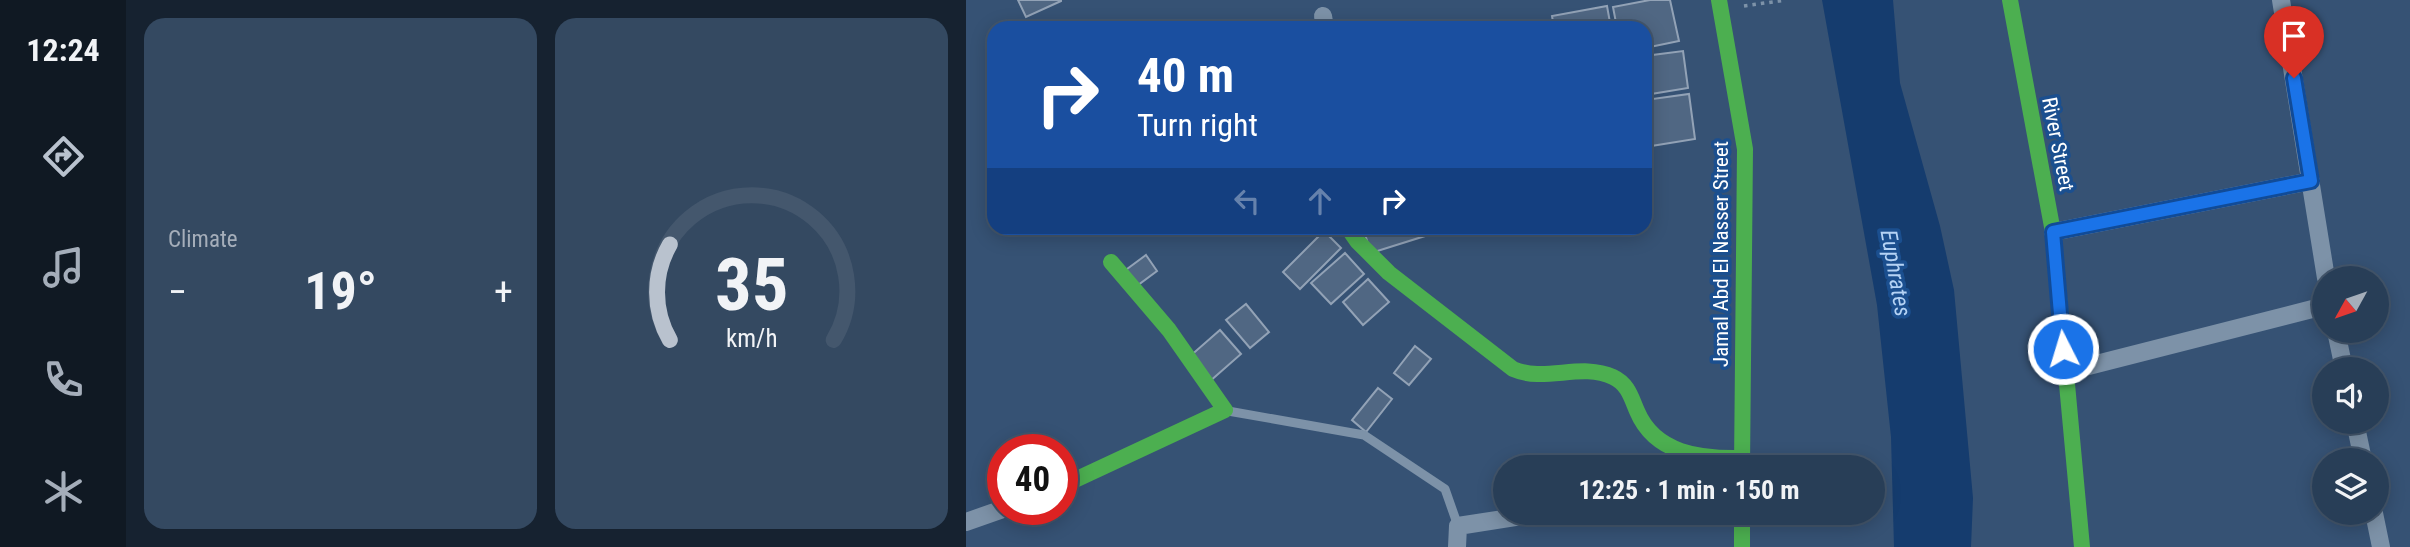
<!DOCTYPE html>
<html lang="en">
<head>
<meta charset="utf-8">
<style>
  body { margin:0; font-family:"Roboto Condensed",sans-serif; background:#344961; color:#f1f3f6; height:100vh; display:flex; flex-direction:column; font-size:26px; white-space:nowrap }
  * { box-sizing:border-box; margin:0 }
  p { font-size:23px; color:#a5aeba }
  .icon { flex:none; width:38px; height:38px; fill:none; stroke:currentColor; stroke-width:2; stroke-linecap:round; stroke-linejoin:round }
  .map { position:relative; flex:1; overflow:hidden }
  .side { display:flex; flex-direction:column; gap:18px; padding:18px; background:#162230; width:840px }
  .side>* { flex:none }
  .hud { position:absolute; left:21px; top:21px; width:665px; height:214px; border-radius:21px; box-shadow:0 4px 18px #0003,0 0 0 2px #44576d; background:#1a4fa0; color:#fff; overflow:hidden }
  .needle { width:46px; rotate:230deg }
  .buttons { position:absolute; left:1346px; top:266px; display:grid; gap:14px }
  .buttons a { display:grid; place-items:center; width:77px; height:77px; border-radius:50%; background:#283e57; box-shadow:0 4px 18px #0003,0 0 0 2px #44576d; font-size:35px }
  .speed { position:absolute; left:21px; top:434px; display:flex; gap:14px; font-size:35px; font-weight:700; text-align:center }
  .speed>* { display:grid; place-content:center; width:91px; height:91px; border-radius:50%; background:#283e57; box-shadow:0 4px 18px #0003,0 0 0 2px #44576d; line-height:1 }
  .speed .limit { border:10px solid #d22; background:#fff; color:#111 }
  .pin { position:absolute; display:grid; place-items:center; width:60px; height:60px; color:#fff; margin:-72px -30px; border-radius:50% 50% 50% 0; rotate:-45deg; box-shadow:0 0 7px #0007 }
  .pin .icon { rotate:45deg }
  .me { position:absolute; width:77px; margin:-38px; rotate:355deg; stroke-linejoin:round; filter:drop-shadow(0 0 5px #0008) }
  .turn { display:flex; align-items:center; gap:24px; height:147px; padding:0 35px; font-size:32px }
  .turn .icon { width:91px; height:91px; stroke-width:2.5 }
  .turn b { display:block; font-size:49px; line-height:60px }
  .lanes { display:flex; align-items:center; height:66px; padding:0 35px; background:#0003; justify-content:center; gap:35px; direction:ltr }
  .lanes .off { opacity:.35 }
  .big { font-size:52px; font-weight:700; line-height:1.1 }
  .side .card { flex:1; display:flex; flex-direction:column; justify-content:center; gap:10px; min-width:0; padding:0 24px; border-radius:21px; background:#344961 }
  .side .dial { align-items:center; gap:0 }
  .dial svg { height:182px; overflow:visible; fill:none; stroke:#44576d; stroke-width:7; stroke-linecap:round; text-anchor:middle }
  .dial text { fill:#f1f3f6; stroke:none }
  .heat { display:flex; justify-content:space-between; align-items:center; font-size:38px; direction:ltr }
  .side .tiles { flex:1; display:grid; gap:18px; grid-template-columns:repeat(2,1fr) }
  .trip { position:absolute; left:527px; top:455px; width:392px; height:70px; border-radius:35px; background:#283e57; box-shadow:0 4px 18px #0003,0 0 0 2px #44576d; font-weight:700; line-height:70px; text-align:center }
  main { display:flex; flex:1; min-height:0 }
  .menu { display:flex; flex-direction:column; width:126px; justify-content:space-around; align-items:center; background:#101923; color:#a5aeba }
  .menu .icon { width:49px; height:49px }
  .menu .on { color:#b9c2ce }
  .menu b { font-size:32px; color:#f1f3f6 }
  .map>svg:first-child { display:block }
  .water { fill:#153c6e }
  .building { fill:#506783; stroke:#92a2b6; stroke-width:2 }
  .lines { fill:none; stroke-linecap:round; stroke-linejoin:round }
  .path { stroke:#7d92a8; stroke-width:3.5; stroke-dasharray:3.5 5; stroke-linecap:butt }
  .lane { stroke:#7d92a8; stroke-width:9 }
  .street { stroke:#7d92a8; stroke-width:18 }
  .fast { stroke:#4caf50; stroke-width:16 }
  .route-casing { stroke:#114b97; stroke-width:18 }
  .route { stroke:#1a73e8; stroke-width:12 }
  .labels { text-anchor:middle; stroke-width:7; stroke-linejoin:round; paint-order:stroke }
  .street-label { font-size:21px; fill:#fff; stroke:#1b4f8f }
  .water-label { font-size:23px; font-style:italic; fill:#b5d3f5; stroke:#1b4f8f }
</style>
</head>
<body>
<main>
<nav class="menu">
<b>12:24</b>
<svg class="icon on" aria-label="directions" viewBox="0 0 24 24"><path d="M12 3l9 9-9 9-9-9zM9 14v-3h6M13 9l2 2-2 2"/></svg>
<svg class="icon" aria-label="music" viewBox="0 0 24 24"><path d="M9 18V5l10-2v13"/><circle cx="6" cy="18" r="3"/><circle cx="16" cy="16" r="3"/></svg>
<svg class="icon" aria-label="phone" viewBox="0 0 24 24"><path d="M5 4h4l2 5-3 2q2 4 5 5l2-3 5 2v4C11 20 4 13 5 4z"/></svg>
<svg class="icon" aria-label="climate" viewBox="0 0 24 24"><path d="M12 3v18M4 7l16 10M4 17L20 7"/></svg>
</nav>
<section class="side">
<div class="tiles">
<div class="card"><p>Climate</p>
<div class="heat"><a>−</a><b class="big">19°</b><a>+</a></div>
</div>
<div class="card dial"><svg viewBox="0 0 100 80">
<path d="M14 69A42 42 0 1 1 86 69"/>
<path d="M14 69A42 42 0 0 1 14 27" stroke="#b9c2ce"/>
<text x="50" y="56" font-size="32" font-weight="700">35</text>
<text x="50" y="72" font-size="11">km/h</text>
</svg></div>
</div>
</section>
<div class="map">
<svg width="1444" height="547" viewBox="0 0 1444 547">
  <rect width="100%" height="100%" fill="#365274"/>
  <path class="water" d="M856,0H927L934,83L974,226L988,290L1007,498L1005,547H928L925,437L911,305Z"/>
  <g class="building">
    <path d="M52,0H95V1L60,17Z"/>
    <path d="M684,0H704L713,41L679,48V28H651L647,7Z"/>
    <path d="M641,6L645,28H588L586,16Z"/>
    <path d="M717,51L722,88L679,95V56Z"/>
    <path d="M723,94L729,139L679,147V100Z"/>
    <path d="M397,228H456L459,236L405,253Z"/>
    <path d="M358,231L375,248L334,289L317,272Z"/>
    <path d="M379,253L398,274L365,304L345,283Z"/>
    <path d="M180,255L191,271L168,288L157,272Z"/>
    <path d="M402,279L423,302L397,325L377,302Z"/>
    <path d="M280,304L303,332L284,348L260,320Z"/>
    <path d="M254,330L275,354L243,382L223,357Z"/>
    <path d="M449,346L465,359L443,385L428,373Z"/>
    <path d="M412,388L426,399L400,432L386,420Z"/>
  </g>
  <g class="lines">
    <path class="path" d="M778,6L820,0"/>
    <path class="lane" d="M262,411L398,435L479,489L492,526"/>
    <g class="street">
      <path d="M1315,0L1360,278"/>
      <path d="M357,16L359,28"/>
      <path d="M1087,232L1345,181"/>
      <path d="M1370,331L1378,369"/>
      <path d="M1099,372L1358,306"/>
      <path d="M1389,422L1397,460"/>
      <path d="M1408,513L1415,547"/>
      <path d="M0,522L37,509"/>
      <path d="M491,547L492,526L576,513"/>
    </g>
    <g class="fast">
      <path d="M753,0L779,149L776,467"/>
      <path d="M1044,0L1087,232L1116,547"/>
      <path d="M382,228L391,241L423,273L547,369C579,383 615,362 647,377C662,384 665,397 671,411C689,454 735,459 776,458"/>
      <path d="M96,486L259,410L203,330L145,262"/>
      <path d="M776,513V547"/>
    </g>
  </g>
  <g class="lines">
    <defs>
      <path id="route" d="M1097,349L1087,232L1345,181L1328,78"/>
    </defs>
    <use href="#route" class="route-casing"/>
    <use href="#route" class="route"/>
  </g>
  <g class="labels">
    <g class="street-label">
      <text transform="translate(1092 144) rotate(79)" y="7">River Street</text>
      <text transform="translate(755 254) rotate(-90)" y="7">Jamal Abd El Nasser Street</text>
    </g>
    <g class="water-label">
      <text transform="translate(930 273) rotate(80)" y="8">Euphrates</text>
    </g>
  </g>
</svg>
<div class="buttons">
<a><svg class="needle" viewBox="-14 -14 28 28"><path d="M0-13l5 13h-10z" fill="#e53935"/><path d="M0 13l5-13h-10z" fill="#a5aeba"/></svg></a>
<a><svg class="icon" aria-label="sound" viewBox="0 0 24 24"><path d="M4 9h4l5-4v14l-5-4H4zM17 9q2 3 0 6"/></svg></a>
<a><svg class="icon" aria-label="layers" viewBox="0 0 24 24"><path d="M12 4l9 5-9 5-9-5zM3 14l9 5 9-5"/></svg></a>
</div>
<div class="speed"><div class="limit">40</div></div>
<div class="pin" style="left:1328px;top:78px;background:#d93025"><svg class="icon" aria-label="arrive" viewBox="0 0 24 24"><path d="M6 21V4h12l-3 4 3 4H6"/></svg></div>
<svg class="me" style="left:1097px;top:349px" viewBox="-20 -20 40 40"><circle r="17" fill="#1a73e8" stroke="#fff" stroke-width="3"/><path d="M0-11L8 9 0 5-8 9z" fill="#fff"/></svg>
<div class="trip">12:25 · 1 min · 150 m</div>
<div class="hud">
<div class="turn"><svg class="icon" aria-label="right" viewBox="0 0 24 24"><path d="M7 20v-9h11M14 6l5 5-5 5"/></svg><div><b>40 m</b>Turn right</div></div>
<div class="lanes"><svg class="icon off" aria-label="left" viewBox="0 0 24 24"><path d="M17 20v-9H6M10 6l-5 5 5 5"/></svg><svg class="icon off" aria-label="ahead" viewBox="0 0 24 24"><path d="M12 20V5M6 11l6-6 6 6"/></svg><svg class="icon" aria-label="right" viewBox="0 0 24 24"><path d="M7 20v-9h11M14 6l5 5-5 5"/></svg></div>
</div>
</div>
</main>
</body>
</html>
